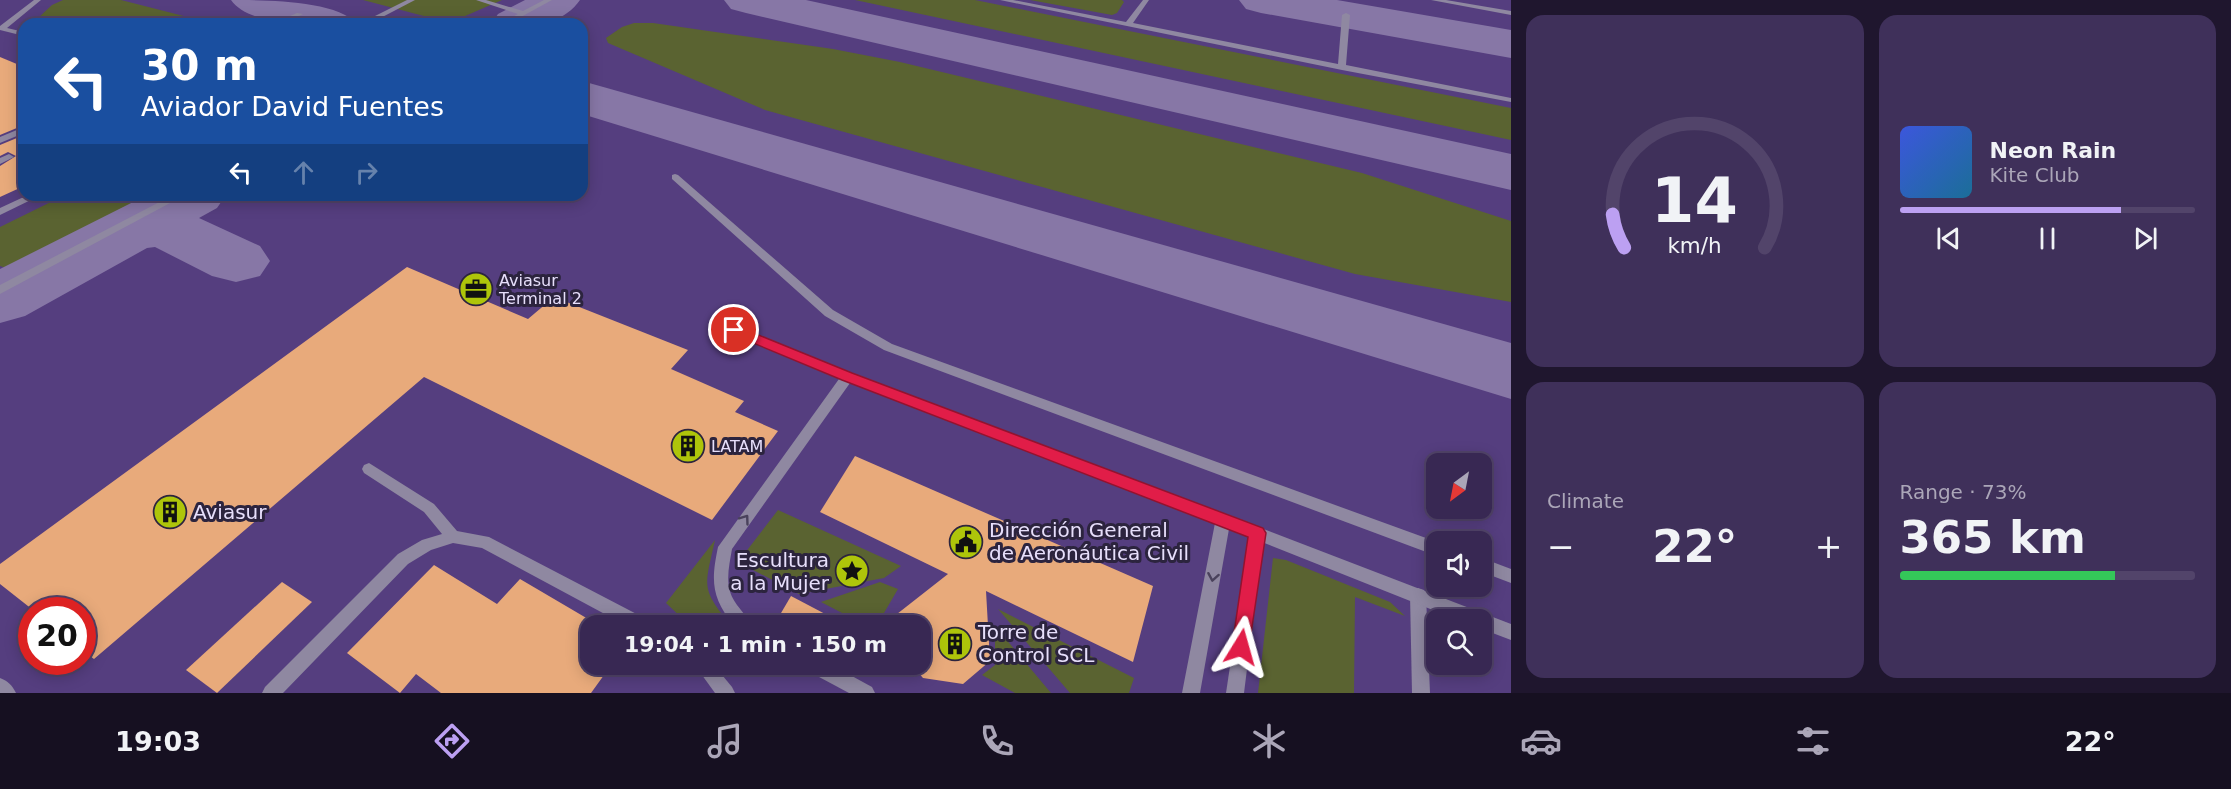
<!DOCTYPE html>
<html lang="en">
<head>
<meta charset="utf-8">
<style>
  body { margin:0; font-family:"DejaVu Sans",sans-serif; background:#3f305a; color:#f1f3f6; height:100vh; display:flex; flex-direction:column; font-size:22px; white-space:nowrap }
  * { box-sizing:border-box; margin:0 }
  p { font-size:20px; color:#aba6b8 }
  .icon { flex:none; width:33px; height:33px; fill:none; stroke:currentColor; stroke-width:2; stroke-linecap:round; stroke-linejoin:round }
  .map { position:relative; flex:1; overflow:hidden }
  .details { display:flex; flex-direction:column; gap:15px; padding:15px; background:#1f162e; width:720px }
  .details>* { flex:none }
  .hud { position:absolute; left:18px; top:18px; width:570px; height:183px; border-radius:18px; box-shadow:0 3px 15px #0003,0 0 0 2px #52446a; background:#1a4fa0; color:#fff; overflow:hidden }
  .needle { width:39px; rotate:212deg }
  .buttons { position:absolute; left:1426px; top:453px; display:grid; gap:12px }
  .buttons a { display:grid; place-items:center; width:66px; height:66px; border-radius:12px; background:#382853; box-shadow:0 3px 15px #0003,0 0 0 2px #52446a; font-size:30px }
  .speed { position:absolute; left:18px; top:597px; display:flex; gap:12px; font-size:30px; font-weight:700; text-align:center }
  .speed>* { display:grid; place-content:center; width:78px; height:78px; border-radius:50%; background:#382853; box-shadow:0 3px 15px #0003,0 0 0 2px #52446a; line-height:1 }
  .speed .limit { border:9px solid #d22; background:#fff; color:#111 }
  .pin { position:absolute; display:grid; place-items:center; width:51px; height:51px; color:#fff; margin:-26px; border:3px solid #fff; border-radius:50%; box-shadow:0 2px 6px #0007 }
  .me { position:absolute; width:66px; margin:-33px; rotate:8deg; stroke-linejoin:round; filter:drop-shadow(0 0 4px #0008) }
  .turn { display:flex; align-items:center; gap:21px; height:126px; padding:0 24px; font-size:27px }
  .turn .icon { width:78px; height:78px; stroke-width:2.5 }
  .turn b { display:block; font-size:42px; line-height:51px }
  .lanes { display:flex; align-items:center; height:57px; padding:0 24px; background:#0003; justify-content:center; gap:30px; direction:ltr }
  .lanes .off { opacity:.35 }
  .big { font-size:45px; font-weight:800; line-height:1.1 }
  .details .widget { flex:1; display:flex; flex-direction:column; justify-content:center; gap:9px; min-width:0; padding:0 21px; border-radius:18px; background:#3f305a }
  .details .dial { align-items:center; gap:0 }
  .dial svg { height:156px; overflow:visible; fill:none; stroke:#52446a; stroke-width:7; stroke-linecap:round; text-anchor:middle }
  .dial text { fill:#f1f3f6; stroke:none }
  .song { display:flex; align-items:center; gap:18px }
  .cover { width:72px; height:72px; border-radius:9px; background:linear-gradient(135deg,hsl(230 70% 55%),hsl(200 70% 35%)) }
  .played { height:6px; border-radius:3px; background:linear-gradient(90deg,#bca0f2 75%,#52446a 75%) }
  .keys { display:flex; justify-content:space-around; direction:ltr }
  .heat { display:flex; justify-content:space-between; align-items:center; font-size:33px; direction:ltr }
  .charge { height:9px; border-radius:4px; background:linear-gradient(90deg,#34c759 73%,#52446a 0) }
  .details .tiles { flex:1; display:grid; gap:15px; grid-template-columns:repeat(2,1fr) }
  .trip { position:absolute; left:580px; top:615px; width:351px; height:60px; border-radius:18px; background:#382853; box-shadow:0 3px 15px #0003,0 0 0 2px #52446a; font-weight:800; line-height:60px; text-align:center }
  .dock { display:flex; height:96px; justify-content:space-around; align-items:center; background:#161021; color:#aba6b8 }
  .dock .icon { width:42px; height:42px }
  .dock .active { color:#bca0f2 }
  .dock b { font-size:27px; color:#f1f3f6 }
  main { display:flex; flex:1; min-height:0 }
  .map>svg:first-child { display:block }
  .built { fill:#553e7f; fill-rule:evenodd }
  .green { fill:#5a6331 }
  .lines { fill:none; stroke-linecap:round; stroke-linejoin:round }
  .taxiway { fill:#8777a6; fill-rule:evenodd }
  .building { fill:#e8aa7b }
  .service { fill:#8f88a1; fill-rule:evenodd }
  .minor { fill:#8f88a1; fill-rule:evenodd }
  .oneway { stroke:#4a425c }
  .route { fill:#e11d48; stroke:#92132f; stroke-width:1.5 }
  .labels { text-anchor:middle; stroke-width:6; stroke-linejoin:round; paint-order:stroke }
  .poi-label { font-size:16px; fill:#e7dffb; stroke:#2c243e; text-anchor:start }
  .near-poi-label { font-size:20px; fill:#e7dffb; stroke:#2c243e; text-anchor:start }
</style>
</head>
<body>
<main>
<div class="map">
<svg width="1511" height="693" viewBox="0 0 1511 693">
  <rect width="100%" height="100%" fill="#4a356f"/>
  <path class="built" d="M0,0H1511V693H0ZM24,24H582V195H24ZM1437,464H1482V508H1437ZM1437,542H1482V586H1437ZM32,610H82V662H32ZM1437,620H1482V664H1437ZM591,626H921V664H591Z"/>
  <g class="green">
    <path d="M63,0H121L215,24H39L38,18L52,5Z"/>
    <path d="M363,0H502L456,20H439Z"/>
    <path d="M855,0H975L1511,108V140Z"/>
    <path d="M1030,0H1122L1124,2L1117,13L1112,15Z"/>
    <path d="M634,23H653L833,49L900,62L1362,173L1511,221V302L1355,274L765,110L608,43L606,38L622,27Z"/>
    <path d="M65,195H166L28,268L16,271L0,266V227Z"/>
    <path d="M778,510L901,566L884,578L799,594L738,562Z"/>
    <path d="M715,540C705,586 700,588 731,625H689L666,603Z"/>
    <path d="M1273,558L1286,560L1390,602L1405,616L1355,597L1354,693H1258Z"/>
    <path d="M880,582L898,589L877,625H865L821,602Z"/>
    <path d="M998,609L1134,678L1129,693H1070Z"/>
    <path d="M995,626L1051,693H1015L982,675L995,665Z"/>
  </g>
  <g class="lines">
    <g class="taxiway">
      <path d="M231,0C264,0 337,0 357,24C324,24 251,29 231,0Z"/>
      <path d="M525,0H580C559,30 523,24 491,24L498,14Z"/>
      <path d="M724,0H806L1511,154V190L746,13L731,9Z"/>
      <path d="M1239,0H1337L1511,30V58L1261,13L1246,9Z"/>
      <path d="M582,81L1511,343V399L582,114Z"/>
      <path d="M147,195H226L217,208L199,218L260,246L270,261L260,276L236,282L212,276L155,247L147,248L25,316L0,323V269Z"/>
    </g>
  </g>
  <g class="building">
    <path d="M0,57L24,67V125L0,135Z"/>
    <path d="M24,135V186L0,197V166L16,156L8,152L0,156V145Z"/>
    <path d="M407,267L528,319L554,297L688,350L671,369L744,401L735,412L778,431L712,520L424,377L94,659L82,650V610H33L0,584V564Z"/>
    <path d="M855,456L1153,586L1133,662L986,591L990,661L963,684L923,678L911,664H921V626H896L897,614L948,574L820,512Z"/>
    <path d="M434,565L497,604L520,579L600,626H591V664H612L591,693H441L416,674L400,693L347,653Z"/>
    <path d="M282,582L312,602L217,693L186,670Z"/>
    <path d="M791,596L848,626L774,625Z"/>
  </g>
  <g class="lines">
    <g class="service">
      <path d="M34,0H41L7,28L24,32V36L0,30V26Z"/>
      <path d="M407,0H415L369,24H359Z"/>
      <path d="M476,0H486L523,11L544,0H552L508,24H499L518,14Z"/>
      <path d="M1000,0H1013L1126,22L1143,0H1149L1133,23L1338,64L1342,15L1346,13L1350,15L1346,65L1511,98V102L1342,70Z"/>
      <path d="M1431,0H1446L1511,11V15Z"/>
      <path d="M297,13L303,14L282,24H272Z"/>
      <path d="M24,127V133L0,143V137Z"/>
      <path d="M9,154L14,157L0,164V158Z"/>
      <path d="M675,174L678,175L833,310L892,344L1437,542V556L884,350L825,316L672,179V175Z"/>
      <path d="M28,195H41L0,215V208Z"/>
      <path d="M173,195H185L0,294V285Z"/>
      <path d="M369,463L434,504L457,531L489,537L650,621L652,626H627L482,548L453,543L431,550L408,564L283,693H262L265,687L398,554L422,540L442,534L424,512L364,473L362,469L364,465Z"/>
      <path d="M1257,527L1262,529L1264,533L1244,693H1226L1250,533L1252,529Z"/>
      <path d="M1482,558L1511,569V583L1482,572Z"/>
      <path d="M1418,588L1424,590L1426,595L1430,693H1412L1410,595L1412,590Z"/>
      <path d="M694,664H713L732,687L735,693H715Z"/>
      <path d="M0,678C8,681 12,685 16,693H0Z"/>
    </g>
    <g class="minor">
      <path d="M734,326L851,374L1133,479L1511,624V640L1482,629V620H1458L1229,529L1200,693H1182L1215,523L850,383L732,549C729,567 724,586 735,602C740,610 748,617 752,626H734C711,597 711,581 718,547L839,379L730,333L728,330Z"/>
      <path d="M804,664H830L872,687L875,693H849L806,670Z"/>
    </g>
  </g>
  <defs><path id="oneway-chevron" d="M-2-3.5L2.5 0L-2 3.5" fill="none" stroke-width="1.6" stroke-linecap="round" stroke-linejoin="round" transform="scale(1.5)"/></defs>
  <g class="oneway">
    <use href="#oneway-chevron" transform="translate(745 519) rotate(-54)"/>
    <use href="#oneway-chevron" transform="translate(1213 577) rotate(100)"/>
  </g>
  <path class="route" d="M734,325L852,373L1263,528L1266,533L1248,654L1241,656L1235,654L1232,647L1248,537L842,380L729,333L727,330Z"/>
  <defs>
    <symbol id="office-disc" viewBox="-11 -11 22 22"><circle r="9.5" fill="#aec50a" stroke="#2c243e"/><path d="M-6-3h4V-5.5h4V-3h4V5H-6ZM-1-4.5V-3h2v-1.5ZM-6 0V1H6V0Z" fill="#111"/></symbol>
    <symbol id="building-disc" viewBox="-11 -11 22 22"><circle r="9.5" fill="#aec50a" stroke="#2c243e"/><path d="M-4-6H4V6H1V3H-1V6H-4ZM-2.5-4.3h1.7v1.8h-1.7ZM.8-4.3h1.7v1.8H.8ZM-2.5-1h1.7V.8h-1.7ZM.8-1h1.7V.8H.8Z" fill="#111"/></symbol>
    <symbol id="civic-disc" viewBox="-11 -11 22 22"><circle r="9.5" fill="#aec50a" stroke="#2c243e"/><path d="M-.6-6.5H3V-4.5H.6V-3L4-1V1h2V6H-6V1h2V-1L-.6-3ZM-1.2 2.5V6h2.4V2.5Z" fill="#111"/></symbol>
    <symbol id="sight-disc" viewBox="-11 -11 22 22"><circle r="9.5" fill="#aec50a" stroke="#2c243e"/><path d="M0-6L1.8-2.2L6-1.7L2.9 1.2L3.7 5.4L0 3.3L-3.7 5.4L-2.9 1.2L-6-1.7L-1.8-2.2Z" fill="#111"/></symbol>
  </defs>
  <g fill-rule="evenodd">
    <use href="#office-disc" x="457" y="270" width="38" height="38"/>
    <use href="#building-disc" x="669" y="427" width="38" height="38"/>
    <use href="#building-disc" x="151" y="493" width="38" height="38"/>
    <use href="#civic-disc" x="947" y="523" width="38" height="38"/>
    <use href="#sight-disc" x="833" y="552" width="38" height="38"/>
    <use href="#building-disc" x="936" y="625" width="38" height="38"/>
  </g>
  <g class="labels">
    <g class="poi-label">
      <text x="499" y="286">Aviasur<tspan x="499" dy="18">Terminal 2</tspan></text>
      <text x="711" y="452">LATAM</text>
    </g>
    <g class="near-poi-label">
      <text x="193" y="519">Aviasur</text>
      <text x="989" y="537">Dirección General<tspan x="989" dy="23">de Aeronáutica Civil</tspan></text>
      <text x="829" y="567" text-anchor="end">Escultura<tspan x="829" dy="23">a la Mujer</tspan></text>
      <text x="978" y="639">Torre de<tspan x="978" dy="23">Control SCL</tspan></text>
    </g>
  </g>
</svg>
<div class="buttons">
<a><svg class="needle" viewBox="-14 -14 28 28"><path d="M0-13l5 13h-10z" fill="#e53935"/><path d="M0 13l5-13h-10z" fill="#aba6b8"/></svg></a>
<a><svg class="icon" aria-label="sound" viewBox="0 0 24 24"><path d="M4 9h4l5-4v14l-5-4H4zM17 9q2 3 0 6"/></svg></a>
<a><svg class="icon" aria-label="search" viewBox="0 0 24 24"><circle cx="10" cy="10" r="6"/><path d="M15 15l6 6"/></svg></a>
</div>
<div class="speed"><div class="limit">20</div></div>
<div class="pin" style="left:734px;top:330px;background:#d93025"><svg class="icon" aria-label="arrive" viewBox="0 0 24 24"><path d="M6 21V4h12l-3 4 3 4H6"/></svg></div>
<svg class="me" style="left:1241px;top:647px" viewBox="-20 -20 40 40"><path d="M0-17L14 15 0 8-14 15z" fill="#e11d48" stroke="#fff" stroke-width="4"/></svg>
<div class="trip">19:04 · 1 min · 150 m</div>
<div class="hud">
<div class="turn"><svg class="icon" aria-label="left" viewBox="0 0 24 24"><path d="M17 20v-9H6M10 6l-5 5 5 5"/></svg><div><b>30 m</b>Aviador David Fuentes</div></div>
<div class="lanes"><svg class="icon" aria-label="left" viewBox="0 0 24 24"><path d="M17 20v-9H6M10 6l-5 5 5 5"/></svg><svg class="icon off" aria-label="ahead" viewBox="0 0 24 24"><path d="M12 20V5M6 11l6-6 6 6"/></svg><svg class="icon off" aria-label="right" viewBox="0 0 24 24"><path d="M7 20v-9h11M14 6l5 5-5 5"/></svg></div>
</div>
</div>
<section class="details">
<div class="tiles">
<div class="widget dial"><svg viewBox="0 0 100 80">
<path d="M14 69A42 42 0 1 1 86 69"/>
<path d="M14 69A42 42 0 0 1 8 52" stroke="#bca0f2"/>
<text x="50" y="56" font-size="32" font-weight="700">14</text>
<text x="50" y="72" font-size="11">km/h</text>
</svg></div>
<div class="widget">
<div class="song"><i class="cover"></i><div><b>Neon Rain</b><p>Kite Club</p></div></div>
<div class="played"></div>
<div class="keys"><svg class="icon" aria-label="previous" viewBox="0 0 24 24"><path d="M18 5L8 12l10 7zM5 5v14"/></svg><svg class="icon" aria-label="pause" viewBox="0 0 24 24"><path d="M8 5v14M16 5v14"/></svg><svg class="icon" aria-label="next" viewBox="0 0 24 24"><path d="M6 5l10 7-10 7zM19 5v14"/></svg></div>
</div>
<div class="widget"><p>Climate</p>
<div class="heat"><a>−</a><b class="big">22°</b><a>+</a></div>
</div>
<div class="widget"><p>Range · 73%</p><b class="big">365 km</b><div class="charge"></div></div>
</div>
</section>
</main>
<nav class="dock">
<b>19:03</b>
<svg class="icon active" aria-label="directions" viewBox="0 0 24 24"><path d="M12 3l9 9-9 9-9-9zM9 14v-3h6M13 9l2 2-2 2"/></svg>
<svg class="icon" aria-label="music" viewBox="0 0 24 24"><path d="M9 18V5l10-2v13"/><circle cx="6" cy="18" r="3"/><circle cx="16" cy="16" r="3"/></svg>
<svg class="icon" aria-label="phone" viewBox="0 0 24 24"><path d="M5 4h4l2 5-3 2q2 4 5 5l2-3 5 2v4C11 20 4 13 5 4z"/></svg>
<svg class="icon" aria-label="climate" viewBox="0 0 24 24"><path d="M12 3v18M4 7l16 10M4 17L20 7"/></svg>
<svg class="icon" aria-label="car" viewBox="0 0 24 24"><path d="M5 17H2v-5l4-1 3-4h7l3 4 3 1v5h-3M9 17h6M6 11h13"/><circle cx="7" cy="17" r="2"/><circle cx="17" cy="17" r="2"/></svg>
<svg class="icon" aria-label="filters" viewBox="0 0 24 24"><path d="M4 7h16M4 17h16"/><circle cx="9" cy="7" r="2"/><circle cx="15" cy="17" r="2"/></svg>
<b>22°</b>
</nav>
</body>
</html>
